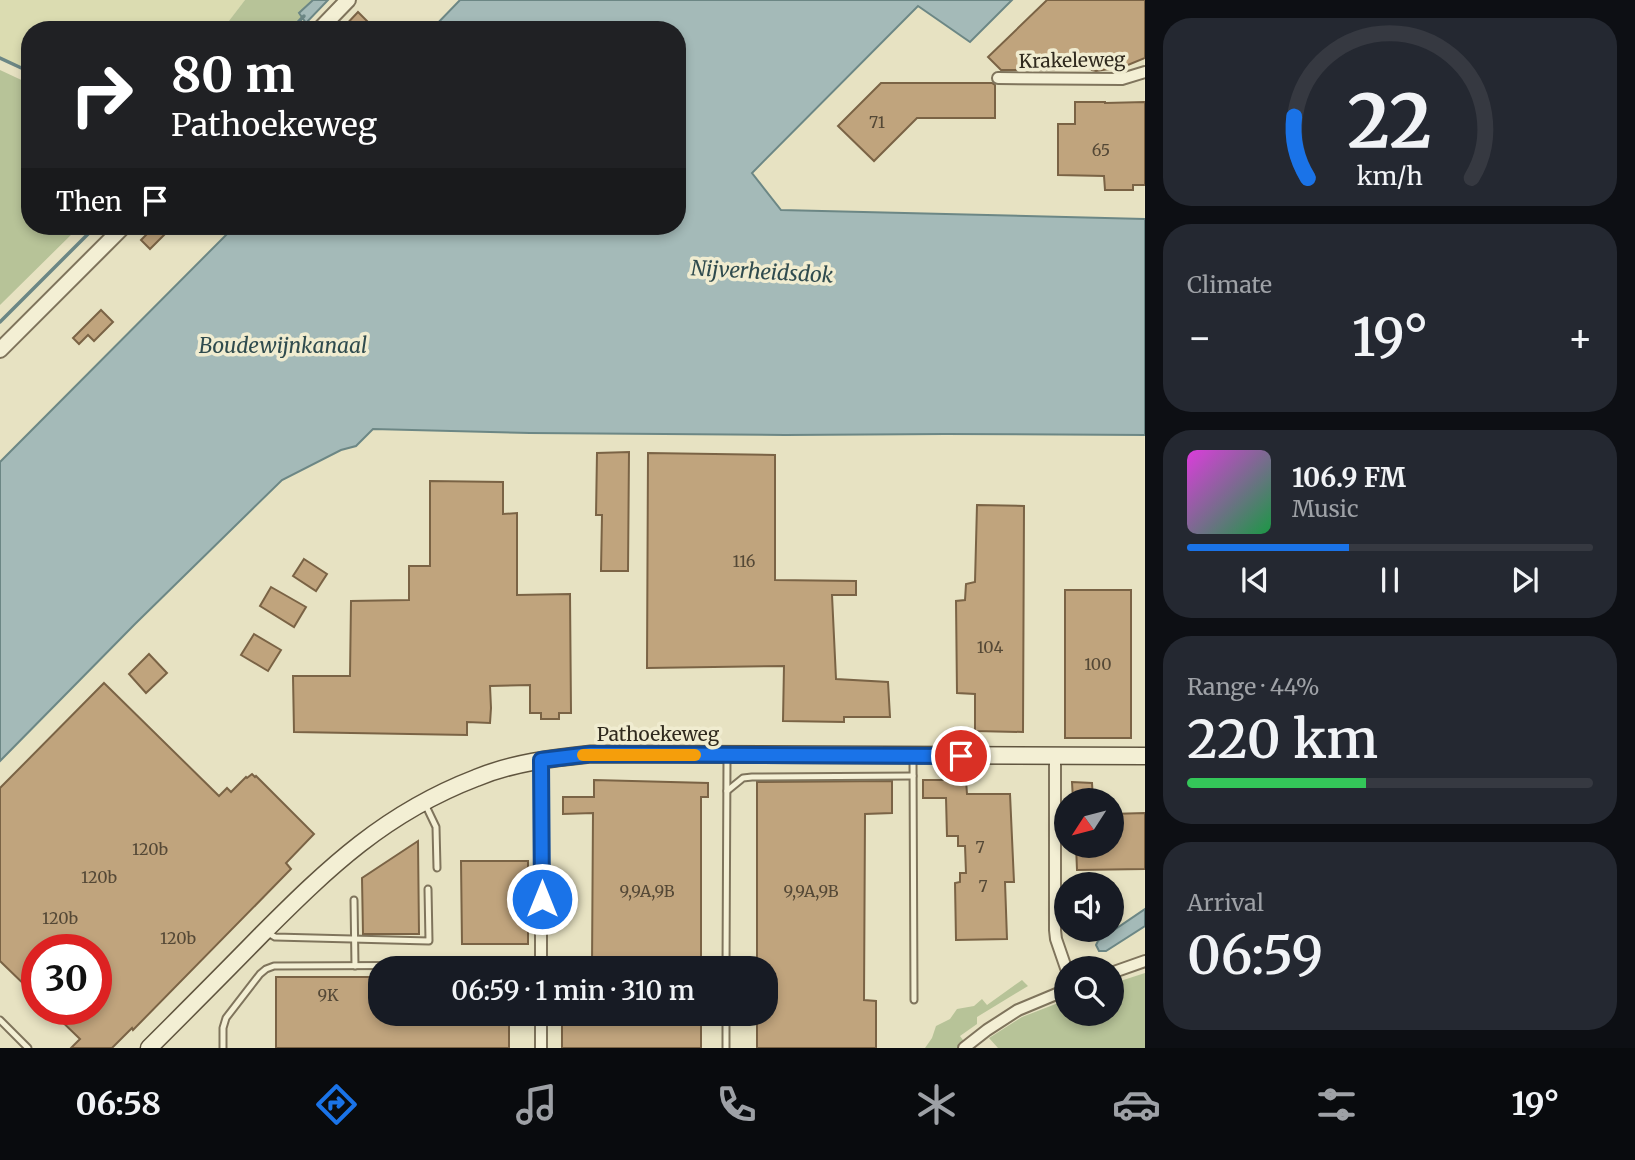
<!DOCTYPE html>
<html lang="en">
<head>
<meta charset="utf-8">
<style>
  body { margin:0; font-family:Merriweather,serif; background:#242831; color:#f1f3f6; height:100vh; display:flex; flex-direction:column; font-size:26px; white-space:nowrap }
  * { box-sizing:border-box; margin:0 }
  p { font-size:23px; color:#9ea1a6 }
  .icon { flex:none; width:38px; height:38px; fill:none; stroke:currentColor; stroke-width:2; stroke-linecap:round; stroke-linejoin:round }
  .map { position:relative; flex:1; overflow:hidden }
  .side { display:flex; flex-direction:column; gap:18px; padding:18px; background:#0d0f14; width:490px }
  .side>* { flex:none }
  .banner { position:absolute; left:21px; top:21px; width:665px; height:214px; border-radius:28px; box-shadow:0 4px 10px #0003; background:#202124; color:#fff; overflow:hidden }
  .needle { width:46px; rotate:234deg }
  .buttons { position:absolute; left:1054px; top:788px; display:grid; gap:14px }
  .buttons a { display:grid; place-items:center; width:70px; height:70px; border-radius:50%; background:#171b24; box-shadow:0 4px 10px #0003; font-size:35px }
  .speed { position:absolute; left:21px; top:934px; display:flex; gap:14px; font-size:35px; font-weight:700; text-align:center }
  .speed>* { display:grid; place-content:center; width:91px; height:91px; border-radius:50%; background:#171b24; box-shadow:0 4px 10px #0003; line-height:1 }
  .speed .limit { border:10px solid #d22; background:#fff; color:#111 }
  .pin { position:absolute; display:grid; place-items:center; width:60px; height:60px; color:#fff; margin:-30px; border:4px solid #fff; border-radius:50%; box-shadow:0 2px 7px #0007 }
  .me { position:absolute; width:77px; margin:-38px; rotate:0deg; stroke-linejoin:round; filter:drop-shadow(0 0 5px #0008) }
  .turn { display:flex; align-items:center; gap:24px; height:147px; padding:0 35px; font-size:32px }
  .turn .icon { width:91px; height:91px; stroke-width:2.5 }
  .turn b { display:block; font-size:49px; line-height:60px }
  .then { display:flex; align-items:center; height:66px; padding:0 35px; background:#0003; gap:14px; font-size:26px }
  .big { font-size:52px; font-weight:600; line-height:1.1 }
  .side .widget { flex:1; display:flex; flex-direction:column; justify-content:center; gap:10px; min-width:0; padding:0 24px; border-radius:28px; background:#242831 }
  .side .dial { align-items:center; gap:0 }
  .dial svg { height:182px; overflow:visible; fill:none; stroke:#363941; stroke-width:7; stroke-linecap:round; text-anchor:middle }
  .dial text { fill:#f1f3f6; stroke:none }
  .song { display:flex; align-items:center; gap:21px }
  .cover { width:84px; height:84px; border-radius:10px; background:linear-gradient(135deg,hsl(300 70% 55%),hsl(140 70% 35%)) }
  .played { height:7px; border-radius:4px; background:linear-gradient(90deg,#1a73e8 40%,#363941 40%) }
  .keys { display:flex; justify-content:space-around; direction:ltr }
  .heat { display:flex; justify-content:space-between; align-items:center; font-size:38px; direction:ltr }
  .charge { height:10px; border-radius:5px; background:linear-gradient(90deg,#34c759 44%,#363941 0) }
  .trip { position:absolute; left:368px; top:956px; width:410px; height:70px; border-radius:28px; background:#171b24; box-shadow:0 4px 10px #0003; font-weight:600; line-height:70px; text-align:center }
  .tab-bar { display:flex; height:112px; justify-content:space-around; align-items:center; background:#090b0e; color:#9ea1a6 }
  .tab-bar .icon { width:49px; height:49px }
  .tab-bar .active { color:#1a73e8 }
  .tab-bar b { font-size:32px; color:#f1f3f6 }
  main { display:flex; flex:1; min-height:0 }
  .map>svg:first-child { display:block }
  .farmland { fill:#dbdcb1 }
  .green { fill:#b7c398 }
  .water { fill:#a4bab8; stroke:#6c8785; stroke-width:2 }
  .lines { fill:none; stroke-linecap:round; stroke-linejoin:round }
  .stream { stroke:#6c8785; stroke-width:3.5 }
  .building { fill:#c0a47d; stroke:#7a6345; stroke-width:2 }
  .service-casing { stroke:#7f745c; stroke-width:9 }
  .minor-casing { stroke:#7f745c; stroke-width:14 }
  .tertiary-casing { stroke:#7f745c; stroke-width:18 }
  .secondary-casing { stroke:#60553f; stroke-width:19 }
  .service { stroke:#f3efd4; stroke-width:5 }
  .minor { stroke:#f3efd4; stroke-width:10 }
  .tertiary { stroke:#f3efd4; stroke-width:14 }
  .secondary { stroke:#f3efd4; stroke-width:16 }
  .route-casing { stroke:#114b97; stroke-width:18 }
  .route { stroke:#1a73e8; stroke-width:12 }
  .slow { stroke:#f59e0b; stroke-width:12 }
  .labels { text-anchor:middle; stroke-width:7; stroke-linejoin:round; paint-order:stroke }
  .number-label { font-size:16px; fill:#544836 }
  .street-label { font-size:19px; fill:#302a1e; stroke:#f0ecd0 }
  .water-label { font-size:21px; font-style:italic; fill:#2f4b4e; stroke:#f0ecd0 }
</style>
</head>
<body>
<main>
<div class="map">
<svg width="1145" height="1048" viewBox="0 0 1145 1048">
  <rect width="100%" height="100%" fill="#e7e2c2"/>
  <path class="farmland" d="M0,0H245L222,30H30V72L0,58Z"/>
  <g class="green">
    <path d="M245,0H321L292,30H222Z"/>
    <path d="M0,70L30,84V226H80L0,305Z"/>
    <path d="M1145,973V1048H998L989,1038L1022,1017L1066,1000V1013H1111V984Z"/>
    <path d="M1022,980L1028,986L977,1017V1024L960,1036L969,1048H925L932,1038L936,1026L950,1019L957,1009L974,1006L982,999L987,1005Z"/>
  </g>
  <g class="water">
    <path d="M313,0H328L306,23L299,13Z"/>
    <path d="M460,0H1012L970,42L918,6L752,173L781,210L1145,219V435L945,434L785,435L530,433L373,429L356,446L341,450L282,480L135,624L0,761V462L235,226H677V30H431Z"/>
    <path d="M1145,909V926L1106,951H1099L1096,945L1098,941Z"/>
  </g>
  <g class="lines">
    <g class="stream">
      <path d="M291,30L304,16"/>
      <path d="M0,58L30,72"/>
      <path d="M0,322L96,226"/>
    </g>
  </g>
  <g class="building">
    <path d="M1047,0H1145V58L1123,67L1096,71L1092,70L1074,52L1054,70H1001L988,57Z"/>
    <path d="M358,12L368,22L360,30H341Z"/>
    <path d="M881,83H992L995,85V118H917L874,161L838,126Z"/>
    <path d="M1075,102H1105V103L1145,102V185H1133V190H1105L1104,176L1058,175V124H1075Z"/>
    <path d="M155,226H173L150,249L141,240Z"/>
    <path d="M101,310L113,322L94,341L88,335L79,344L73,338Z"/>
    <path d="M629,452L628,571H601L602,515H596L597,453Z"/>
    <path d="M648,453L775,455V580L856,581V595H832L836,679L888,682L890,717H844V722L783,721L784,666L647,668Z"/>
    <path d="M430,481L503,482V514L517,513V595L570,594L571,713H559V719H541V713H530V685L490,686L491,708L490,723L467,722V735L294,732L293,676H350L351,601L409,600V566H430Z"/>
    <path d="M977,505L1024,506L1023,732L975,731V694L957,693L956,601L965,600L966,584L975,582Z"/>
    <path d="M304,559L327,574L316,591L293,576Z"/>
    <path d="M271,587L306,607L294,627L260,606Z"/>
    <rect x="1065" y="590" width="66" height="148"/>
    <path d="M254,634L281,650L268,671L241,655Z"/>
    <path d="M149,654L167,673L146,693L129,674Z"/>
    <path d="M104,683L219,796L227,788L231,792L246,777L247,778L252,774L255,777L256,776L314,834L286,863L291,869L133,1030L132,1028L112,1048H71L80,1039L50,1010H96V950H37V997L0,961V788Z"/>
    <path d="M594,780L708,783V797H701V968H592L593,813L563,814V797H594Z"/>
    <path d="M923,780H966L967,794H1010L1014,882H1005L1007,939L956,940L955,883L960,882V873H966L965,846H958V836H947L946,798H923Z"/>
    <path d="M892,781V813L865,814L864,1000L876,1001V1048H757V1013H765V968H757V782Z"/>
    <path d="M1072,782L1092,783L1093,800H1073Z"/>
    <path d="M1145,813V869L1077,870L1076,845H1111V814Z"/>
    <path d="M418,841L419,934H363L362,878Z"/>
    <path d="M461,861H528V944H462Z"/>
    <path d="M276,977H380V1013H509V1048H276Z"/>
    <path d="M549,1013H701V1048H562V1023L549,1022Z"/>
  </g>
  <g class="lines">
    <defs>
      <g id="service">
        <path d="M913,759L914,1000"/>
        <path d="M727,791L743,778L752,777L913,776"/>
        <path d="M425,804L436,827L437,868"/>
        <path d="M354,900L355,966"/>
        <path d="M268,933L275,937L429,941L428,889"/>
        <path d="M726,968L727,759"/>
        <path d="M0,1020L28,1048"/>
        <path d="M223,1048V1028L226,1018L260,974L266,969L274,966L541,965"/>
        <path d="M726,1048V1013"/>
      </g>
      <g id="minor">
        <path d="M998,78L1122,79L1145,72"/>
        <path d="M1055,755V930L1056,939L1066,968"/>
        <path d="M541,760V968"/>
        <path d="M1111,973L1145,961"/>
        <path d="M541,1048V1013"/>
        <path d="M964,1048L987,1030L1018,1010L1066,990"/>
      </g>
      <g id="tertiary">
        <path d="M319,30L348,0"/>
        <path d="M0,350L124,226"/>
      </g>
      <path id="secondary" d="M149,1048C187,1010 225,972 262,934C329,867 385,813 476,778C512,763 552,758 591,754L1145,756"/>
    </defs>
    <use href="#service" class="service-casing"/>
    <use href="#minor" class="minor-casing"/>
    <use href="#tertiary" class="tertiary-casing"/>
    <use href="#secondary" class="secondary-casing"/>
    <use href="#service" class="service"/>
    <use href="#minor" class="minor"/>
    <use href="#tertiary" class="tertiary"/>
    <use href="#secondary" class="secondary"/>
  </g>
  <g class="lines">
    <defs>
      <path id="route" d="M542,899L541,760L591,754L961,756"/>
    </defs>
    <use href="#route" class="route-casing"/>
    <use href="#route" class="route"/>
    <path class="slow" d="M583,755H695"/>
  </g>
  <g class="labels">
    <g class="number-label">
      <text x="877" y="128">71</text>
      <text x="1101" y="156">65</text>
      <text x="744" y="567">116</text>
      <text x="990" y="653">104</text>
      <text x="1098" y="670">100</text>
      <text x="980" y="853">7</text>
      <text x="150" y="855">120b</text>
      <text x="99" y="883">120b</text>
      <text x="983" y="892">7</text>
      <text x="647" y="897">9,9A,9B</text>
      <text x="811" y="897">9,9A,9B</text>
      <text x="60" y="924">120b</text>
      <text x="178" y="944">120b</text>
      <text x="328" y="1001">9K</text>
    </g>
    <g class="street-label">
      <text transform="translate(1072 60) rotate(-1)" y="7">Krakeleweg</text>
      <text x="658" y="741">Pathoekeweg</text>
    </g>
    <g class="water-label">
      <text transform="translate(762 272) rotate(3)" y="7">Nijverheidsdok</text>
      <text x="283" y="353">Boudewijnkanaal</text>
    </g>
  </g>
</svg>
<div class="buttons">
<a><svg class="needle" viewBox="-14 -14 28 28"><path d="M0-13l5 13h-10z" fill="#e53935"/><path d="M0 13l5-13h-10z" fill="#9ea1a6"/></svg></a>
<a><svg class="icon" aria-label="sound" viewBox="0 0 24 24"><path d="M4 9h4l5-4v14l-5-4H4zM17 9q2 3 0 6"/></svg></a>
<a><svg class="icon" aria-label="search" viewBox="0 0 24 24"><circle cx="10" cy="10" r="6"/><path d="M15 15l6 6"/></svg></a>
</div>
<div class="speed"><div class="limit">30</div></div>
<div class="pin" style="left:961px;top:756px;background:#d93025"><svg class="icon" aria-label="arrive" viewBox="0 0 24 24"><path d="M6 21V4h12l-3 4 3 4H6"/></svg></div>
<svg class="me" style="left:542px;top:899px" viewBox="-20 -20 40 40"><circle r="17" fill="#1a73e8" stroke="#fff" stroke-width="3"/><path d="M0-11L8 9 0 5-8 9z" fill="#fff"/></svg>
<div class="trip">06:59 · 1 min · 310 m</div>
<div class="banner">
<div class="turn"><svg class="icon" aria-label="right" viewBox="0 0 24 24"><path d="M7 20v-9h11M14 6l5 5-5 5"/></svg><div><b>80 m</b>Pathoekeweg</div></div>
<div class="then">Then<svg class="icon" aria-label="arrive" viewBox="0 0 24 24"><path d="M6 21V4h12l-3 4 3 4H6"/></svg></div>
</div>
</div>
<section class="side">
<div class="widget dial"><svg viewBox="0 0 100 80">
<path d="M14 69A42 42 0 1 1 86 69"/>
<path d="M14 69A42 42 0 0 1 8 42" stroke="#1a73e8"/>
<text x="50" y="56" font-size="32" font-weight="700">22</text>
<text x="50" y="72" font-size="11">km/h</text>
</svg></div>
<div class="widget"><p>Climate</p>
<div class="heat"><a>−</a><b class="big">19°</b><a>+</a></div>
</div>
<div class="widget">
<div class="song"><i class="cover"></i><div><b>106.9 FM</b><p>Music</p></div></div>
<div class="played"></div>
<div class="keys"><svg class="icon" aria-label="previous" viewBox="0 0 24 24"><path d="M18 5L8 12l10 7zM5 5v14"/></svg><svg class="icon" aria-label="pause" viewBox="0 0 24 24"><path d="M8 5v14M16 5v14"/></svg><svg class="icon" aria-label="next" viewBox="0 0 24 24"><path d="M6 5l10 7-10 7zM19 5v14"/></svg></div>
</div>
<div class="widget"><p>Range · 44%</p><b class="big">220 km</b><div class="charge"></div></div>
<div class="widget"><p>Arrival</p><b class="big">06:59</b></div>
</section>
</main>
<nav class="tab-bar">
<b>06:58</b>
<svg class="icon active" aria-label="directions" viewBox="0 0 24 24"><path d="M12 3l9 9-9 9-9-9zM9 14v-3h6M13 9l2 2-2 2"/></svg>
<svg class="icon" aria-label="music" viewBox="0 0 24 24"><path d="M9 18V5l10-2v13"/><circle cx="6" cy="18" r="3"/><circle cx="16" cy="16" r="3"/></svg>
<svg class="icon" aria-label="phone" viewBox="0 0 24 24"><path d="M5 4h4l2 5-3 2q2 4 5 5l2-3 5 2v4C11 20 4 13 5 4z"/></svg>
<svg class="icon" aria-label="climate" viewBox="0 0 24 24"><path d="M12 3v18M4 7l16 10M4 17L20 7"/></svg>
<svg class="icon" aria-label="car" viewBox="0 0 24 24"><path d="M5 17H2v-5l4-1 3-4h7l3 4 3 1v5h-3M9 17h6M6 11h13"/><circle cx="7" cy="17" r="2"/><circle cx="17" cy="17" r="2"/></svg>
<svg class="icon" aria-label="filters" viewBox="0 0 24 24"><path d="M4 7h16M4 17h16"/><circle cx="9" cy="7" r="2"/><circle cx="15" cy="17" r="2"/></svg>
<b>19°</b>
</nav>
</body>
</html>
